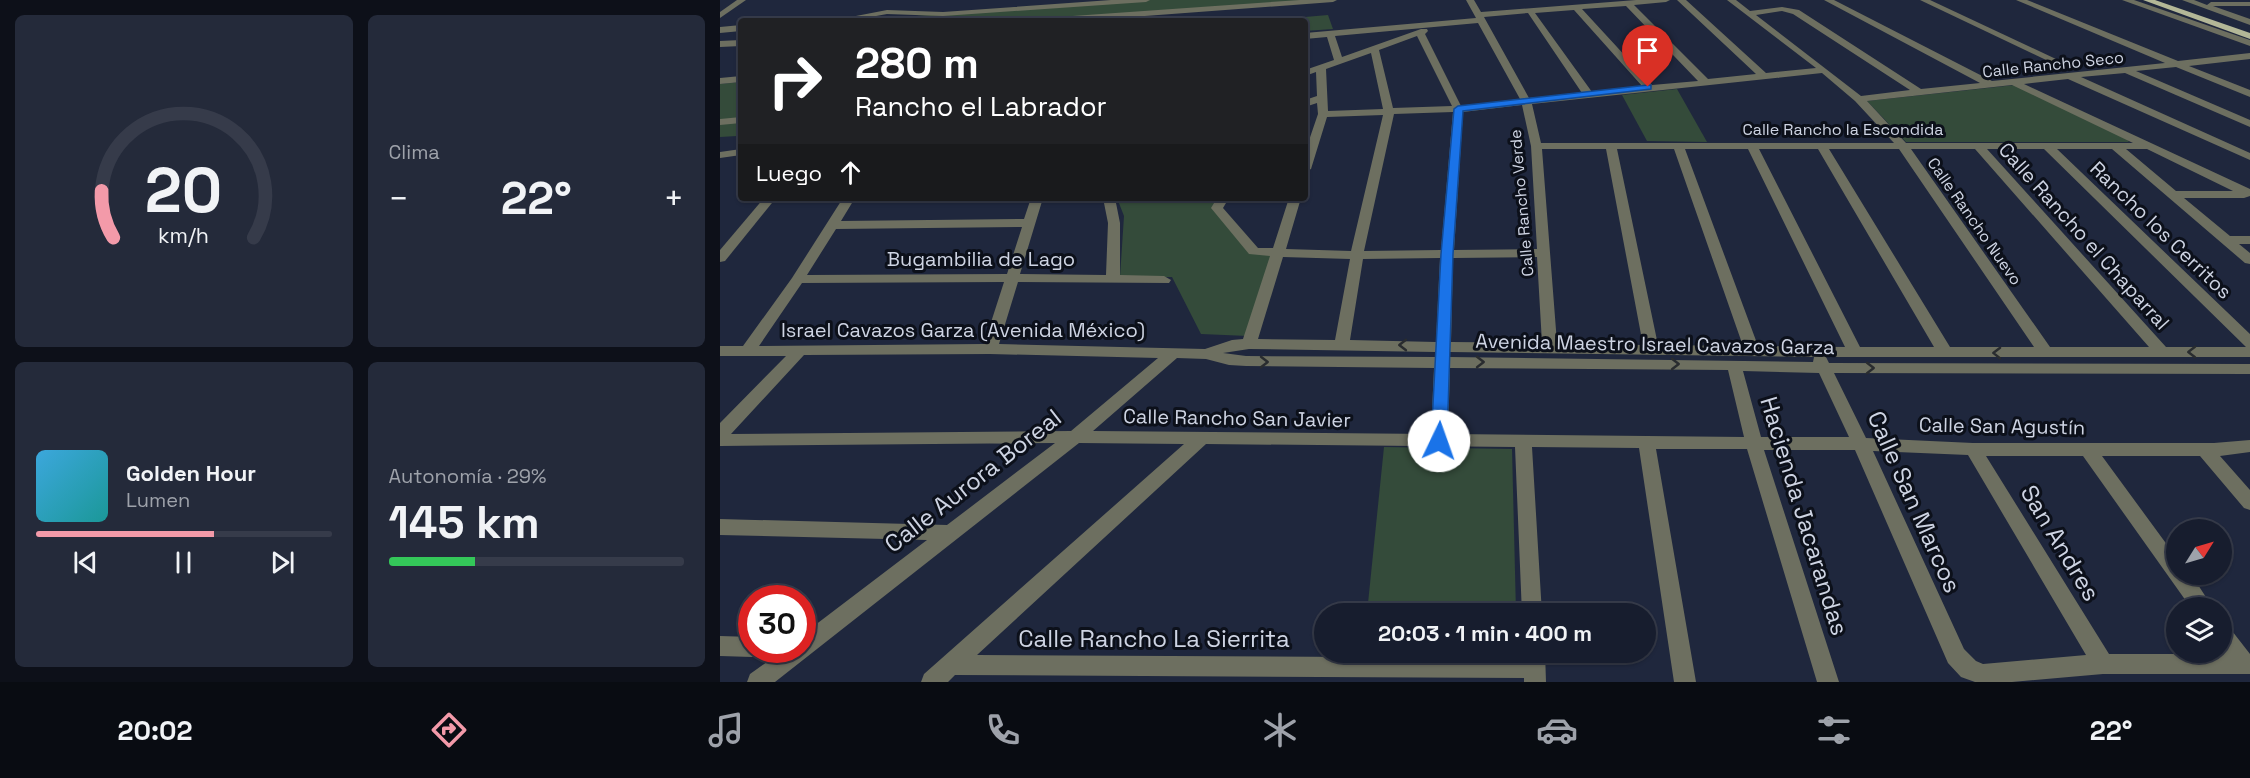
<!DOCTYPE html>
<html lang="es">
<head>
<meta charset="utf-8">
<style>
  body { margin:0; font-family:"Space Grotesk",sans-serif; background:#242a3a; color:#f1f3f6; height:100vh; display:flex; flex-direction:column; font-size:22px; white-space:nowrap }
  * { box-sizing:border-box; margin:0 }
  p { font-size:20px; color:#9ea2aa }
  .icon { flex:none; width:33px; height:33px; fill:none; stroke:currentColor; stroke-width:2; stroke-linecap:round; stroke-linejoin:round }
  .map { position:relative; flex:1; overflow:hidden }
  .drawer { display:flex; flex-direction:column; gap:15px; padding:15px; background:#0d1019; width:720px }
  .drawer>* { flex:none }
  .guide { position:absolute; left:18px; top:18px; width:570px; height:183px; border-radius:6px; box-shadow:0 2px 4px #0004,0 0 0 2px #363b4a; background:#202124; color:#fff; overflow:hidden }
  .needle { width:39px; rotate:53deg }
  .controls { position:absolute; left:1446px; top:519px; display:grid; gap:12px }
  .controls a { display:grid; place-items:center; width:66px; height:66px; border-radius:50%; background:#171d2e; box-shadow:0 2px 4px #0004,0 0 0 2px #363b4a; font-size:30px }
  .speed { position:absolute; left:18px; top:585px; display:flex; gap:12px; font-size:30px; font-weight:700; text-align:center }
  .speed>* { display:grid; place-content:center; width:78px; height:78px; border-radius:50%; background:#171d2e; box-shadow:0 2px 4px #0004,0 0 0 2px #363b4a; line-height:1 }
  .speed .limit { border:9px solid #d22; background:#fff; color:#111 }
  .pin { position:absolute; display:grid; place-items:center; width:51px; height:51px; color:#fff; margin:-62px -26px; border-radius:50% 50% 50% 0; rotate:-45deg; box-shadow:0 0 6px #0007 }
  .pin .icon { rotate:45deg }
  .me { position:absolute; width:66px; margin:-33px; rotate:3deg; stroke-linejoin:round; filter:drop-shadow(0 0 4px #0008) }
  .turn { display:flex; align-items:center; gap:21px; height:126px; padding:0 18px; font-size:27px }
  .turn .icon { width:78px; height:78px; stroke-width:2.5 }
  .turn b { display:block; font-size:42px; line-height:51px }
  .then { display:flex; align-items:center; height:57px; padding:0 18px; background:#0003; gap:12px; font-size:22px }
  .big { font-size:45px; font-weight:700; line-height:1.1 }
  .drawer .card { flex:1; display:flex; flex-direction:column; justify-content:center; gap:9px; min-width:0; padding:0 21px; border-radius:9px; background:#242a3a }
  .drawer .dial { align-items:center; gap:0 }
  .dial svg { height:156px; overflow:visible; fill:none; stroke:#363b4a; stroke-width:7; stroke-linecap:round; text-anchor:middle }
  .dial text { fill:#f1f3f6; stroke:none }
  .song { display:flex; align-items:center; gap:18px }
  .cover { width:72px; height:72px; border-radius:9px; background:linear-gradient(135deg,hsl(200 70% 55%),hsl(180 70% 35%)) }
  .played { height:6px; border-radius:3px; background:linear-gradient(90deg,#f39aa9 60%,#363b4a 60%) }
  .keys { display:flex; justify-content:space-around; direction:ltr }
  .heat { display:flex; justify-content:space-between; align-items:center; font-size:33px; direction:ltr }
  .charge { height:9px; border-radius:4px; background:linear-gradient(90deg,#34c759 29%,#363b4a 0) }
  .drawer .tiles { flex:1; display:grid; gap:15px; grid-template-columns:repeat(2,1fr) }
  .trip { position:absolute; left:594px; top:603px; width:342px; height:60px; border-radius:30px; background:#171d2e; box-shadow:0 2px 4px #0004,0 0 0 2px #363b4a; font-weight:700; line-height:60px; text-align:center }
  .tabs { display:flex; height:96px; justify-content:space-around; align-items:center; background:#090c12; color:#9ea2aa }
  .tabs .icon { width:42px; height:42px }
  .tabs .active { color:#f39aa9 }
  .tabs b { font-size:27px; color:#f1f3f6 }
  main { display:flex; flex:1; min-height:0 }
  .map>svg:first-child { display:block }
  .green { fill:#344b3a }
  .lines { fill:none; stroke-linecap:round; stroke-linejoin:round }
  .minor { fill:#6d6f60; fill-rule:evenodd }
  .major { fill:#b3b797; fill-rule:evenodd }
  .oneway { stroke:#292c2f }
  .route { fill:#1a73e8; stroke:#114b97; stroke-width:1.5 }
  .labels { text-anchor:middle; stroke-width:6; stroke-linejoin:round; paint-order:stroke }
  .far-street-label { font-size:16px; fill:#ced4e3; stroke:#0c101a }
  .street-label { font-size:20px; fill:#ced4e3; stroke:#0c101a }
  .near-street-label { font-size:24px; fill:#ced4e3; stroke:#0c101a }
</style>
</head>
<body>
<main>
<section class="drawer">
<div class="tiles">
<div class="card dial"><svg viewBox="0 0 100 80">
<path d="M14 69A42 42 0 1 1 86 69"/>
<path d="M14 69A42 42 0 0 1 8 45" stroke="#f39aa9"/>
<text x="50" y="56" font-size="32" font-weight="700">20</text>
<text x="50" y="72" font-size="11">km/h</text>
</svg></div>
<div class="card"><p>Clima</p>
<div class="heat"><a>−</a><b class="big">22°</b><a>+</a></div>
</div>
<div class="card">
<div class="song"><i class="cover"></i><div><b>Golden Hour</b><p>Lumen</p></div></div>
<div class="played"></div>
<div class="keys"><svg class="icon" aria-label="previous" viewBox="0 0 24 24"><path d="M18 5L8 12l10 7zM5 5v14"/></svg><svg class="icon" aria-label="pause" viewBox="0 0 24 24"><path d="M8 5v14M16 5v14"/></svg><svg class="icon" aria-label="next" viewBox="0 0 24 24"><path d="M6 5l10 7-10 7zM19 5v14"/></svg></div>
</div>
<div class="card"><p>Autonomía · 29%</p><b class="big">145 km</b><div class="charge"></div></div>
</div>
</section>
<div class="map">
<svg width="1530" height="682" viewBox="0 0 1530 682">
  <rect width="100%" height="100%" fill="#1f273d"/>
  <g class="green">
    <path d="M423,0H613L334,21H197L196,16Z"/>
    <path d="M608,15L613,29L585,31V21H537Z"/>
    <path d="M21,82V139L17,136L0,137V84Z"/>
    <path d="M1295,85L1407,139L1409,142H1186L1147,101Z"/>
    <path d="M957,89L987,142L927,141L902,95Z"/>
    <path d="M397,198H497L492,207L534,251L557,253L528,336L481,334L452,277H400L404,216Z"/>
    <path d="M664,447L792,449L796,613H647Z"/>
  </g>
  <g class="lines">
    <g class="minor">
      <path d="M17,0H26L0,18V12Z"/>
      <path d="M391,0H430L426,2L223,16L167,14L129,21H110L167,10L223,12Z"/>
      <path d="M580,0H617L613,2L358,21H320L324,18Z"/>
      <path d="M746,0H754L761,12L916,0H950L946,2L914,5L988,79L1036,74L957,0H966L1046,73L1096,68L1007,0H1016L1030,11L1062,7L1079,10L1201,89L1260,83L1104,0H1114L1272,81L1445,63L1296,0H1307L1458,61L1530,53V59L1469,66L1530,90V97L1456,67L1416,71L1530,120V127L1405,73L1361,77L1530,153V160L1348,79L1304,84L1530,189V196L1524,198H1464L1510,236H1530V244H1519L1530,253V264L1525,263L1392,149H1337L1530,334V357H1106L1109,363L1530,364V374L1114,373L1146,438L1253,443H1494L1530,440V452L1500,456L1530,490V510L1524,508L1480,456H1382L1456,557V574H1471L1493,608H1471L1363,456H1266L1389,654H1504L1502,651V624L1509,627L1530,654V674H1383L1292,682H1255L1241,677L1228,663L1135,450H1044L1119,682H1097L1027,449H936L976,682H954L919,448L812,447L822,614H802L795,447L486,444L257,655L803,658V652H825L826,682H804V678L235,675L228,682H201L204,674L464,444L359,443L55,682H27L30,674L64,650H82V635L207,540L0,535V519L227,525L335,443L0,446V423L66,356H0V346H23L72,278L123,198H135L121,221L304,219L311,198H323L300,274L386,275L388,223L383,198H395L400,223V275L444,276L451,280L449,283L298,282L279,344L485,349L512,340L523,339L550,256L529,254L491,208L497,198H509L503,208L538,248H553L569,198H581L566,249L631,251L663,115L607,117L591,169L585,172V152L598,114L597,103L585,107V100L597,96L596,72L585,76V70L614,60L607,37L585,39V33L756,18ZM906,6L978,81L932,85L862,9ZM854,10L922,86L872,92L815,13ZM1062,11L1073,14L1190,90L1141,96L1036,15ZM808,13L862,93L809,98L764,17ZM758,23L800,99L741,106L705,34L708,31L707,29H701L622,57L615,36ZM697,36L732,106L673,108L659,50ZM651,53L663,109L608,111L606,69ZM1102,73L1135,101L1174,143H821L812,104ZM1292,85L1413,143H1186L1147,101ZM802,105L811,146L817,249L734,250L743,112ZM733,112L721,250L644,251L674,114ZM822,149H886L923,345L837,343ZM897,149H954L1023,346L938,345ZM965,149H1028L1125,347L1038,346ZM1039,149H1098L1214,347H1140ZM1109,149H1179L1314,347H1230ZM1191,149H1255L1429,347H1330ZM1267,149H1324L1526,347H1446ZM1406,149H1427L1513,191H1456ZM302,227L287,274L87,275L116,229ZM563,257L630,259L615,340L538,339ZM817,257L822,343L731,342L733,258ZM720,258L716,342L630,340L643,259ZM284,282L264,344L39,346L82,283ZM529,349L715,352V357L526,356L503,353ZM730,352L1094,357L1093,362L730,357ZM270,354L438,358L351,431L11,434L84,355ZM457,358L486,359L509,365L526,366L714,368L711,434L373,431ZM730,368L1008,370L1024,437L728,434ZM1023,371L1099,373L1129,437H1041ZM1153,451L1248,455L1366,655L1263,664L1256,661L1244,649Z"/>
      <path d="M1200,0H1210L1353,67L1345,69Z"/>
      <path d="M1402,0H1414L1530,40V46Z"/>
      <path d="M1462,0H1474L1487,5L1491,2H1530V6H1493L1530,19V25Z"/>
      <path d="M21,25V31L0,33V27Z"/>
      <path d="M21,40V46L0,47V41Z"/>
      <path d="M21,76V82L0,84V78Z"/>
      <path d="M21,117V123L0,125V119Z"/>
      <path d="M21,149V155L0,158V152Z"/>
      <path d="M44,198H56L5,261L0,262V250Z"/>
      <path d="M0,636L32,637V650H42L40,654L32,657L0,656Z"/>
    </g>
    <path class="major" d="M1423,0H1435L1530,33V39Z"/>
  </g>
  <defs><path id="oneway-chevron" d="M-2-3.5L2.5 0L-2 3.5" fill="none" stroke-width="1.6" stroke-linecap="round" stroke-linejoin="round" transform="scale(1.5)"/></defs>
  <g class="oneway">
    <use href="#oneway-chevron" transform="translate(683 345) rotate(-180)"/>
    <use href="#oneway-chevron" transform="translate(1472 352) rotate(180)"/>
    <use href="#oneway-chevron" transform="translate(1277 353) rotate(-179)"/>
    <use href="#oneway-chevron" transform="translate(544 362)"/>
    <use href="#oneway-chevron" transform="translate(760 362)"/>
    <use href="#oneway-chevron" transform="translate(955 364)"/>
    <use href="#oneway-chevron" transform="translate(1150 368)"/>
  </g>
  <path class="route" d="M928,85H931V89L743,111L733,254L727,441L725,445H714L711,441L721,254L734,109L738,106Z"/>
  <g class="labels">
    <g class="far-street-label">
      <text transform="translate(1333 64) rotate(-6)" y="6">Calle Rancho Seco</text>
      <text x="1123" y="135">Calle Rancho la Escondida</text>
      <text transform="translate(801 203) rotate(-95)" y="6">Calle Rancho Verde</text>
      <text transform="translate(1255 221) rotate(55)" y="6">Calle Rancho Nuevo</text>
    </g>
    <g class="street-label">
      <text transform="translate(1441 230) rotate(44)" y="7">Rancho los Cerritos</text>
      <text transform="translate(1364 236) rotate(48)" y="7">Calle Rancho el Chaparral</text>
      <text x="261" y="266">Bugambilia de Lago</text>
      <text x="243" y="337">Israel Cavazos Garza (Avenida México)</text>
      <text transform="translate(935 344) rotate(1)" y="7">Avenida Maestro Israel Cavazos Garza</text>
      <text transform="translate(517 418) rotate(1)" y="7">Calle Rancho San Javier</text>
      <text transform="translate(1282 426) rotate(1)" y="7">Calle San Agustín</text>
    </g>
    <g class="near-street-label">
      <text transform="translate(253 481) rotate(-38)" y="8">Calle Aurora Boreal</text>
      <text transform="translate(1194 502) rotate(66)" y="8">Calle San Marcos</text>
      <text transform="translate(1084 516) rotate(73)" y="8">Hacienda Jacarandas</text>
      <text transform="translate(1340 543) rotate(59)" y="8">San Andres</text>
      <text x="434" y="647">Calle Rancho La Sierrita</text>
    </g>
  </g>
</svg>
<div class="controls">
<a><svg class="needle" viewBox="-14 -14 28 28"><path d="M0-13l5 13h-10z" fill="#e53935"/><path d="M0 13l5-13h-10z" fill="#9ea2aa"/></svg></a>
<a><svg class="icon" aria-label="layers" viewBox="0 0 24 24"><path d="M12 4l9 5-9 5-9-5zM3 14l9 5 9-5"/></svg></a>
</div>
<div class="speed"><div class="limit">30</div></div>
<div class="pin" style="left:928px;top:87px;background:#d93025"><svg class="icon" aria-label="arrive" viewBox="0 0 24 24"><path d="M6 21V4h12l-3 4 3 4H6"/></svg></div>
<svg class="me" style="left:719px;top:441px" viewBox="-20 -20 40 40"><circle r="19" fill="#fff"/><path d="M0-13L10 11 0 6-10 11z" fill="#1a73e8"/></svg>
<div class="trip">20:03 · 1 min · 400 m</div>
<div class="guide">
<div class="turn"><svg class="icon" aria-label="right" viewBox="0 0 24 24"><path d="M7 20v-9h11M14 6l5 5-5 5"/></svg><div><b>280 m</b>Rancho el Labrador</div></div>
<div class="then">Luego<svg class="icon" aria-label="ahead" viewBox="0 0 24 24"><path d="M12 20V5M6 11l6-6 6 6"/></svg></div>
</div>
</div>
</main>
<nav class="tabs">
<b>20:02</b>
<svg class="icon active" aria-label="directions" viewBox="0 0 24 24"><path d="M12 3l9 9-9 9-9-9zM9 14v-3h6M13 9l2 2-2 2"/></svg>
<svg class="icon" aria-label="music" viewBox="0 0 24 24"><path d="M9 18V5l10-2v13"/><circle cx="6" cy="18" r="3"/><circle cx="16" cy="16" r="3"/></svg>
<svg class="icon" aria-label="phone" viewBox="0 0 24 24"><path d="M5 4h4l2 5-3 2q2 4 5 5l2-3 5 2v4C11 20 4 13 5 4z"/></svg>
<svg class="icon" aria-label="climate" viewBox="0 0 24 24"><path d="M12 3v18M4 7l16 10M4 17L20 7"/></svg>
<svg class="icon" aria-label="car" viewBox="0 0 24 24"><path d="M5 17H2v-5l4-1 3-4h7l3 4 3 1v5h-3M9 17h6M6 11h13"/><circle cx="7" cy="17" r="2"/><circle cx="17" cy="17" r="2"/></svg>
<svg class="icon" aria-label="filters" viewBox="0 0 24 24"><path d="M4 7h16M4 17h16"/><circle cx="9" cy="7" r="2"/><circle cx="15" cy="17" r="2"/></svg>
<b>22°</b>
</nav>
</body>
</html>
